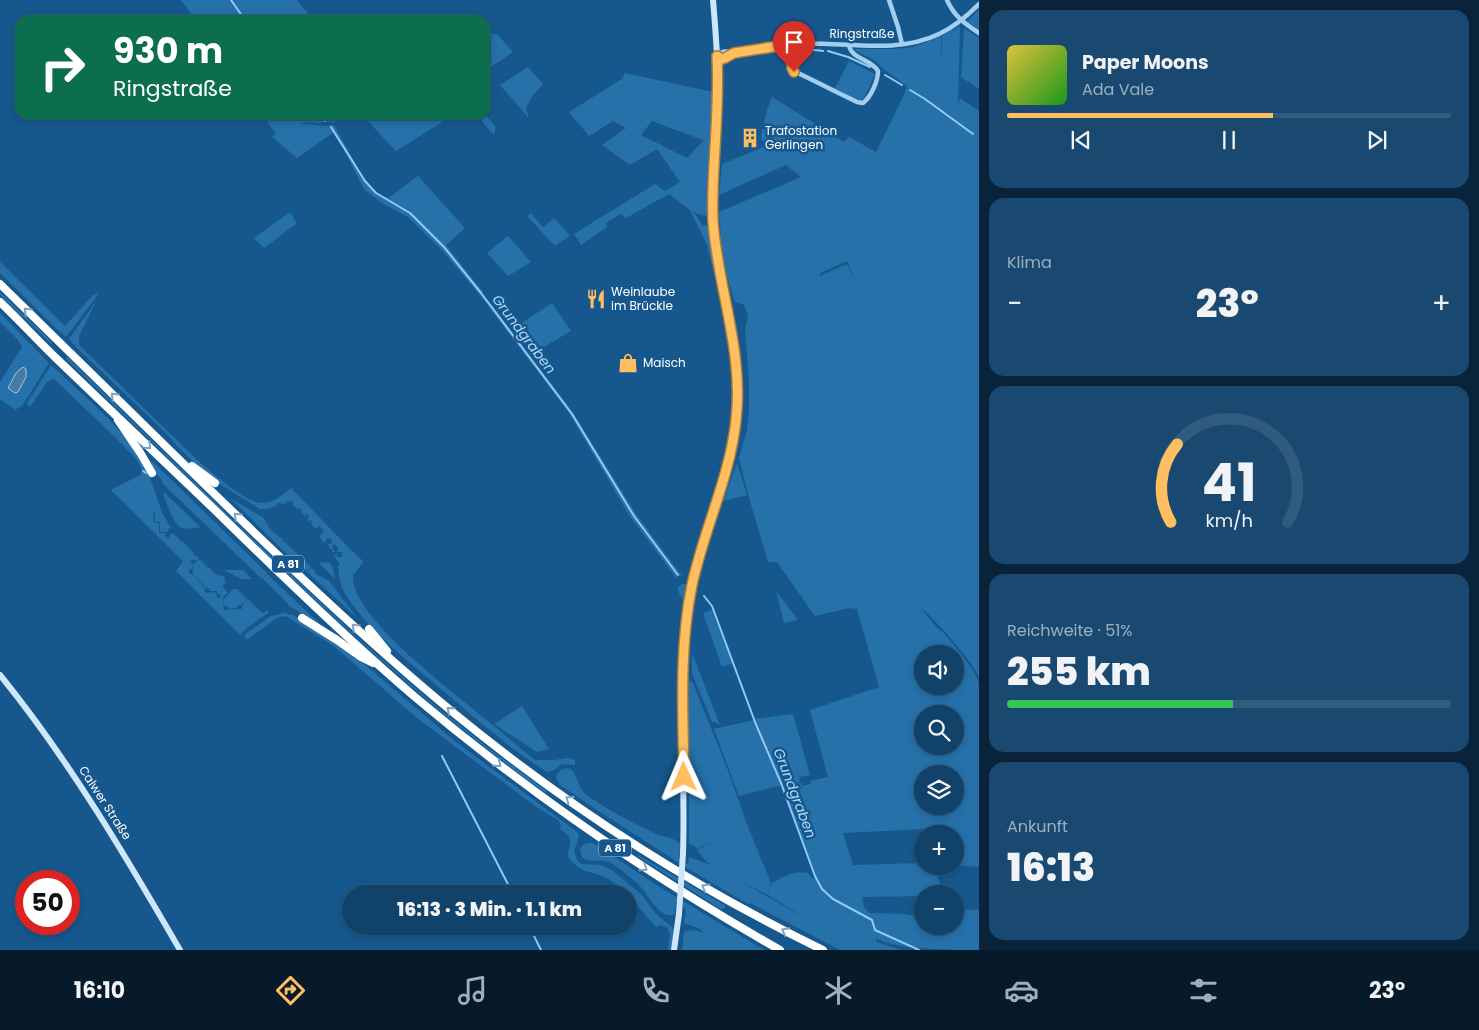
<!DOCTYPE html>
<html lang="de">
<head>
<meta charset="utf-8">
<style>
  body { margin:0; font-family:Poppins,sans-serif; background:#194970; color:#f1f3f6; height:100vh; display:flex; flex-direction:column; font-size:19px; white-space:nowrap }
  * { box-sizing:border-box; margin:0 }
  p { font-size:16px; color:#9cb0c1 }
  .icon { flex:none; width:28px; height:28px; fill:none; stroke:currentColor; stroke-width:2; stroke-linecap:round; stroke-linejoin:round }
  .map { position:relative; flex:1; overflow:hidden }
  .side { display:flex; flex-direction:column; gap:10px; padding:10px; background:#09243a; width:500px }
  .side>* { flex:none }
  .banner { position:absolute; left:15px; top:15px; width:475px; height:105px; border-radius:15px; box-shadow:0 2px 8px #0003,0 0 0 1px #305b7e; background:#0b6e4f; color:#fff; overflow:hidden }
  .controls { position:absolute; left:914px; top:645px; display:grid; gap:10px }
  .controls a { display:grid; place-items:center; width:50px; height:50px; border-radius:50%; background:#10426a; box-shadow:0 2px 8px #0003,0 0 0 1px #305b7e; font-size:25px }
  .speed { position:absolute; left:15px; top:870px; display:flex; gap:10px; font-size:25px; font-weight:700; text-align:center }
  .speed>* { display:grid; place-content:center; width:65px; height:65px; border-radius:50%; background:#10426a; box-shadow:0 2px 8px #0003,0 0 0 1px #305b7e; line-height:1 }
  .speed .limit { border:8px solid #d22; background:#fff; color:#111 }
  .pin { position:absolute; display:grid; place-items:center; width:42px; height:42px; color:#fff; margin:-51px -21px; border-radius:50% 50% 50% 0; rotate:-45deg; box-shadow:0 0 5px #0007 }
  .pin .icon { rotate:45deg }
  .me { position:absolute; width:55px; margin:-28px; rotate:359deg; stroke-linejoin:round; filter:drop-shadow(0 0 4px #0008) }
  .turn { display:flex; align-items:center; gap:18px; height:105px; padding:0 15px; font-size:22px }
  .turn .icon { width:65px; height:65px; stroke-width:2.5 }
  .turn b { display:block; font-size:35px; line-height:42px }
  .big { font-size:38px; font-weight:800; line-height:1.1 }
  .side .tile { flex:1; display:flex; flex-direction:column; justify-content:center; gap:8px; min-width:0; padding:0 18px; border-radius:15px; background:#194970 }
  .side .dial { align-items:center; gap:0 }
  .dial svg { height:130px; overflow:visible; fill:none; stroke:#305b7e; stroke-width:7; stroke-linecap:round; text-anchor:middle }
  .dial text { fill:#f1f3f6; stroke:none }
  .song { display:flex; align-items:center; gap:15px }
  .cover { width:60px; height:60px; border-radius:8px; background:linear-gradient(135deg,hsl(50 70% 55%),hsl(120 70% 35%)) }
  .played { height:5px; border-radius:2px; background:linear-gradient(90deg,#ffbf60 60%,#305b7e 60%) }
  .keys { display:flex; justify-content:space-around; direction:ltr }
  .heat { display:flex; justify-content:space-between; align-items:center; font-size:28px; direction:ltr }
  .charge { height:8px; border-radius:4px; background:linear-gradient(90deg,#34c759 51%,#305b7e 0) }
  .trip { position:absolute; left:342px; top:885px; width:295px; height:50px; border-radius:25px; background:#10426a; box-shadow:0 2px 8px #0003,0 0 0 1px #305b7e; font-weight:800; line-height:50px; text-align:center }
  .tabs { display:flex; height:80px; justify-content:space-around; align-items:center; background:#061a2a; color:#9cb0c1 }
  .tabs .icon { width:35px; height:35px }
  .tabs .on { color:#ffbf60 }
  .tabs b { font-size:22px; color:#f1f3f6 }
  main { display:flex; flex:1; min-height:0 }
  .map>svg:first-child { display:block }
  .green { fill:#2671aa; fill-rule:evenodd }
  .water { fill:#4a79a1; stroke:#94caf2 }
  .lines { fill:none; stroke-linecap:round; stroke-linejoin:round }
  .stream { stroke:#94caf2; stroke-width:2 }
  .minor { stroke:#a2ceef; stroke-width:4.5 }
  .secondary { stroke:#cfe7fb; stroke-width:6 }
  .motorway { stroke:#fff; stroke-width:8 }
  .secondary-bridge { stroke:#cfe7fb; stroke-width:6 }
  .oneway { stroke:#7fa3c1 }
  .route-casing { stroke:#a67c3e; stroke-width:12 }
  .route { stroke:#ffbf60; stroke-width:9 }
  .labels { text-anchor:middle; stroke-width:5; stroke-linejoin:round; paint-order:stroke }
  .shield { fill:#16588e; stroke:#b9cddd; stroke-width:1 }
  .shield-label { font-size:11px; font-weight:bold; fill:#fff }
  .street-label { font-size:12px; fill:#fff; stroke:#16588e }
  .poi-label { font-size:12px; fill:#fff; stroke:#16588e; text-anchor:start }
  .water-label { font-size:14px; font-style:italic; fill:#add7f7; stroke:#16588e }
</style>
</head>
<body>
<main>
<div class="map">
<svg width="979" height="950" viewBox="0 0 979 950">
  <rect width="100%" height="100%" fill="#16588e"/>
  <g class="green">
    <path d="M181,0H297L313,20H196Z"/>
    <path d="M979,9V31L967,22Z"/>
    <path d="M960,26L958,105L960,98L979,111V677C973,663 933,616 921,608L938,629L943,632C953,645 976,669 979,684V867L955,865V834H926L925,829L843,833L853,865L922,863V866H935L943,894H922V896L862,897L864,907L869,913L904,914L922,917V926H955V909L979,910V950C954,950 894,950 876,938L877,942L901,950H840L750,903L748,904L690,870L597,810L560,785L556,777C558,774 560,770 564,769C575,764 577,784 582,790C584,793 587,796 591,798C611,812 633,823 656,834C664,837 674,837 680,844L679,859L688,864L689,857L711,865L706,861L697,850L718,840L697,849L693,845L689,844V682L692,681L727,768L748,827L771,883L768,893L772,883C785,876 793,870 808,873L812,879L816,876L783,786L801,783L802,786L811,784L810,781L828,777L810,710L879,687L857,609L849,608L815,616L777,562H768L750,501L739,458L747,430L749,408V380L745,329L748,316L744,305L735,302L727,277L722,251L719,212L801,177L786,165L719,195L722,164L766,146L778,157L762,140L761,137L766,113L772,97L844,142L849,137L876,152L904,95L907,86L882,68C876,59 865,56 856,51L855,49H893L914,47L941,36V68L942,36ZM847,261L857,284L847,264L820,276V273ZM922,654H955V686H922ZM922,714H955V746H922ZM922,774H955V806H922ZM733,877L768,895L807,919Z"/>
    <path d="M964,28L979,38V89L961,77Z"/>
    <path d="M485,34H497L513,52L485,71Z"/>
    <path d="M849,61L875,74L865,97L859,101L835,88Z"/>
    <path d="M528,67L543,84L532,96L526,109L529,118L500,85Z"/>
    <path d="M625,73L713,92L709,148V213L704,216L692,212L696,215L703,226L704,225L710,227L717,278L716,281L707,245L690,210L669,194L626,218L621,214L606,223L607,227L581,245L574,234L655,184L665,191L680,182L657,149L630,165L602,145L626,128L613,121L589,136L569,112L622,79ZM652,121L703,140H704L687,158L641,135Z"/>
    <path d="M485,114L495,126V134L491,132L477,115Z"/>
    <path d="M263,115H350L333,123C328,121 326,122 321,123C312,124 311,120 300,124C312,124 323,127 334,125L365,181L376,193L388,198L418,176L465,228L446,245L483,292L481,294L493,306L572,411L636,514L682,576L678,575L677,579L629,515L569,413L479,294L442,250L408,217L382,203L364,189L345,152L333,133L297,158L272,137L276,134Z"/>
    <path d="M362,115H453L396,151Z"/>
    <path d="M290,212L297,223L264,248L254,238Z"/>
    <path d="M531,213L543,227L554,218L570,236L555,246L527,216Z"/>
    <path d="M508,236L531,262L508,276L487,253Z"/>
    <path d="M0,262L65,326L92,296L98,293L97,296L66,337L60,331H59L0,273Z"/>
    <path d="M0,292L52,342L51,344L0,295Z"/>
    <path d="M97,300L79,336V345L197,460C210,471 247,504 263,503C274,503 283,494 291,488L351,550L363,561L362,564L353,575C350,613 438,680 467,704C489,722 512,741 535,760H554L568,758L575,760V765L562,764L554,770L547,772C510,749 474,717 441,689C407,660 368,631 344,592C340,584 339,575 338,566L340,565L334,555L337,554V557H342V552H337L338,547L334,544L332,546L335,552H332V549H330L329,546L326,545L332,543L331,538L326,539V543C323,543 320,539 320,536L324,531L319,526L316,529L311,524L312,521L311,520L309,522L307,520L309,516L308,514L305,516L301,512L302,510L300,508L299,510L292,504L294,502L292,501L291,502L286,501V504L277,503V506L266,509H260L213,480L178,447L168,435L77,348L69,339Z"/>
    <path d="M552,303L571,331L542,348L517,326Z"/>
    <path d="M0,313L49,363L22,406L16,409L17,411L0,399V382L22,347L18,340L0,322Z"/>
    <path d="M67,357L232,519L360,640L442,711L486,746L547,791L545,793C412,696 294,582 177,467C140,430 103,395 66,359Z"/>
    <path d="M51,365L108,418L134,448L148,472L162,512L171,528L168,529L169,532H160V522H155V513H153L154,523H159V533H165L166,538L170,537V533C175,533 179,539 181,542L182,541L194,553L193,554L199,558L196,561L194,559L190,562L193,564L192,569H189V574H192L205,588V593L216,592L217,598H221L220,594H217V591H210L209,588H206L193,574V565L199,559L207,566V568L209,567L215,574L225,577L224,579L226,582L222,586L228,593L223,597L224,610L242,609V605L248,599L261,612L264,613L266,610L269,612L247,628L240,635L176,571L183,561L111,490L140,475L142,472L141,468L136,459L116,438L54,379L47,382L30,407L27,403Z"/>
    <path d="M152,461L267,573L262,579L162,483V480L155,473L151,462Z"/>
    <path d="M737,463L747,495L723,501Z"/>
    <path d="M163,493H165L200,527C198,528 184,529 182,528C173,525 166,501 163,493Z"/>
    <path d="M230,498L264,518L270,529L283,540L282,541L285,542L311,567L307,571L298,565Z"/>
    <path d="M328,562C334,565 334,573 335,579L319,563Z"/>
    <path d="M312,567L316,574L329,581L358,619L304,569L307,572Z"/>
    <path d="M224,570H243L252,579H241Z"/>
    <path d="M267,574L320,624V625L288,605L287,603L263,579Z"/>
    <path d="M682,584H686L689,588L681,749L678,748L677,679L683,600L679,593L678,587Z"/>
    <path d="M233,589H237L247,599L241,605H237V608L228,609V606H224V599Z"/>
    <path d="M776,591L798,620L784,623Z"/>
    <path d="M712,610L733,663L722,667L703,613Z"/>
    <path d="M281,612L293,615L350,652L456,742L577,832L579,836L574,852L578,862L582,864L600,865L610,869L640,893L657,915L672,927L674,931L671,950H668L670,935L668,928L661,925L656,927L629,896V894H627C620,888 613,881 604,877C591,870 586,875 572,862C560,850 582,842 560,829L561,825L558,820L535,806L417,718L335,647L286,616L277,618L247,640L244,635L271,616L281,614Z"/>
    <path d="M692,653L720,725L715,722H712L692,673Z"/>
    <path d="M522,706L549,749L537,752L494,724Z"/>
    <path d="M793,714L810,775L799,777L800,782L783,785L755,719Z"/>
    <path d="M754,720L782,785L739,796L714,729Z"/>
    <path d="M589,843H593L658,886L764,950H682L684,932C690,929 698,930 704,933L700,929L684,923L686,912L685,908L676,902L675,914C660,921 649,895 639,885C630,877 619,867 608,862C599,859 589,863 582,857L580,849L584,844Z"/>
    <path d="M638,855L726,906L722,910L637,856Z"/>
  </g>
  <path class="water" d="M23,367L26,369V377L18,392L15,393L8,388L16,373Z"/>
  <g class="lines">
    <g class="stream">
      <path d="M231,0L245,20"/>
      <path d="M828,51L848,57L870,67"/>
      <path d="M796,60C802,49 811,49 823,51"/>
      <path d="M885,75L902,85"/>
      <path d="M910,90L925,99L973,134"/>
      <path d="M320,115L325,121"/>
      <path d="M331,127L365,181L376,193L410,213L444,247L481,293L572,414L634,516L678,575"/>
      <path d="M143,471L146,473"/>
      <path d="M704,596L712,606L755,722L781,783L815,876L822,889L833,899L872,920L875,930L919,950"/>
      <path d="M442,756L513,894"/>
      <path d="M529,926L541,950"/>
    </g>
    <g class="minor">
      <path d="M889,0L898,27L902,44"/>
      <path d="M947,0C954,16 965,24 979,33"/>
      <path d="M791,44V68L794,71L857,102L863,103C871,97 878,81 878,71C871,59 851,59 849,45"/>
      <path d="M717,56C723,50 726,51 734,53C752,50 771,45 791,44C839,40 893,56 939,34C954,27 967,16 979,4"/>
      <path d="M717,56C724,60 728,58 734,53"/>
    </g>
    <g class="secondary">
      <path d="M0,675C69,760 125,855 180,950"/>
      <path d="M683,853C686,773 676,691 688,611C692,582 699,554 708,527C720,485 736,445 738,401C740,339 716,281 713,221C711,182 717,143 718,104C719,69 716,35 713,0"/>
      <path d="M674,950L679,914"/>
    </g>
    <g class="motorway">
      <path d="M0,284C65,348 130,411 195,475C279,557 364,639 455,714C567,806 693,887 823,950"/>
      <path d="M0,302C20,321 38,341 58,360C111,411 164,461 217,512C281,575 346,638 415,697C529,793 651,877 780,950"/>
      <path d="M118,420L141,454L152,473"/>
      <path d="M192,466L215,483"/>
      <path d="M302,618L337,640L361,657L373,663"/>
      <path d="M369,629L387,651"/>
    </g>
    <path class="secondary-bridge" d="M679,914L683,853"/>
  </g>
  <defs><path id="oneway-chevron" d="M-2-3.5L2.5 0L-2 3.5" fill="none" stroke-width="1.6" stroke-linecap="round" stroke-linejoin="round" transform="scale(1.25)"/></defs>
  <g class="oneway">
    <use href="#oneway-chevron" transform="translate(27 311) rotate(-136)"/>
    <use href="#oneway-chevron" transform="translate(114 396) rotate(-136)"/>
    <use href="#oneway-chevron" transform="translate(148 446) rotate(44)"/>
    <use href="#oneway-chevron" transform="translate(237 516) rotate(-136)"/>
    <use href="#oneway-chevron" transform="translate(355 627) rotate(-137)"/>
    <use href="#oneway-chevron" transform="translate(450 710) rotate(-140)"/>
    <use href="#oneway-chevron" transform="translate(498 764) rotate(39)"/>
    <use href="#oneway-chevron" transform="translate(569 799) rotate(-144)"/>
    <use href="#oneway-chevron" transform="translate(644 868) rotate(34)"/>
    <use href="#oneway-chevron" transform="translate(705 887) rotate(-150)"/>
    <use href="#oneway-chevron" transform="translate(785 931) rotate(-152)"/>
  </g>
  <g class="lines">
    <defs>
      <path id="route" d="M684,777C683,713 679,648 692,585C704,529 730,477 736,420C744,352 718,289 713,222C712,203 713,184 714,165C716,129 719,92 717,56L722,59L725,58L734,53L791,44L792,68L794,72"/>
    </defs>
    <use href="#route" class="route-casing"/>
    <use href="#route" class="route"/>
  </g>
  <defs>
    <symbol id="building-bare" viewBox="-9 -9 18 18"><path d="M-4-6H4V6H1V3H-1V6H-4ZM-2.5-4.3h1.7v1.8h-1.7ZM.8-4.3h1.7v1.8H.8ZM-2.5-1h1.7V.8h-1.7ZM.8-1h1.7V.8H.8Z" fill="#ffbf60" stroke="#16588e" stroke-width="2.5" paint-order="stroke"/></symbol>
    <symbol id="restaurant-bare" viewBox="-9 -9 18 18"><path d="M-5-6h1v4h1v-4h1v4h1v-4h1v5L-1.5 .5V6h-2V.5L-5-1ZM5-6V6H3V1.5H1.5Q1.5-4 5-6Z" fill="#ffbf60" stroke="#16588e" stroke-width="2.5" paint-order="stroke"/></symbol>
    <symbol id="shop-bare" viewBox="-9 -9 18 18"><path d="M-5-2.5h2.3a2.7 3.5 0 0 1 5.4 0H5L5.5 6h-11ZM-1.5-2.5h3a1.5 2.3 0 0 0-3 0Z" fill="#ffbf60" stroke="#16588e" stroke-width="2.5" paint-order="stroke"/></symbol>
  </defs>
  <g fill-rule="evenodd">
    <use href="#building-bare" x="736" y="124" width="28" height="28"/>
    <use href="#restaurant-bare" x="582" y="285" width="28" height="28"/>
    <use href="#shop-bare" x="614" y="349" width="28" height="28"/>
  </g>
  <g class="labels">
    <g class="shield">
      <rect x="272" y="555.5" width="32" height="17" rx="4"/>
      <rect x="599" y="839.5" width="32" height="17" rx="4"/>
    </g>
    <g class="shield-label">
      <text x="288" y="568">A 81</text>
      <text x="615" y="852">A 81</text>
    </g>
    <g class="street-label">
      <text x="862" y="38">Ringstraße</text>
      <text transform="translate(105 803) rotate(57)" y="4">Calwer Straße</text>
    </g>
    <g class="poi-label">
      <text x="765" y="135">Trafostation<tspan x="765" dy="14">Gerlingen</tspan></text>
      <text x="611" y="296">Weinlaube<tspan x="611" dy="14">im Brückle</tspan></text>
      <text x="643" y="367">Maisch</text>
    </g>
    <g class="water-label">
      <text transform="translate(524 334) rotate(53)" y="5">Grundgraben</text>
      <text transform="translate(795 793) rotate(69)" y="5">Grundgraben</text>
    </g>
  </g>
</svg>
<div class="controls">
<a><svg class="icon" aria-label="sound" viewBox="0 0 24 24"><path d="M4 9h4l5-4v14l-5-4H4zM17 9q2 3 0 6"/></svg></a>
<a><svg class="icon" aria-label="search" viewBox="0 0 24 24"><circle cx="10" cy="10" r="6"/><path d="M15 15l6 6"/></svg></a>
<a><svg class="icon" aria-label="layers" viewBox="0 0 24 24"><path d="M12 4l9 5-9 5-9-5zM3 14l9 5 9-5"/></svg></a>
<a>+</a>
<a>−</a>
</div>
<div class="speed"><div class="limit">50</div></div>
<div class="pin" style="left:794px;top:72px;background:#d93025"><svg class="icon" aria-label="arrive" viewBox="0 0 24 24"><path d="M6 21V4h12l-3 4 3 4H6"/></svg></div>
<svg class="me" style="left:684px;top:777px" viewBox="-20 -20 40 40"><path d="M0-17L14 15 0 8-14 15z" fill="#ffbf60" stroke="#fff" stroke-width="4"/></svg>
<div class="trip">16:13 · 3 Min. · 1.1 km</div>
<div class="banner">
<div class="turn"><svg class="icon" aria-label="right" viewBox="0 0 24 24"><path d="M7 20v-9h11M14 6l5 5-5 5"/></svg><div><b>930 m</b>Ringstraße</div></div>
</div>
</div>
<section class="side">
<div class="tile">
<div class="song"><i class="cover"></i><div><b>Paper Moons</b><p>Ada Vale</p></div></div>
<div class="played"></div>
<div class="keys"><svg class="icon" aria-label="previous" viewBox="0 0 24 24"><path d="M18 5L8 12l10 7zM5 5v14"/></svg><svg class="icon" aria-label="pause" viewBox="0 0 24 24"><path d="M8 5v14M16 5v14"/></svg><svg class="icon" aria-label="next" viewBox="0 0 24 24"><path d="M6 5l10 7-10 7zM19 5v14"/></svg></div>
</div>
<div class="tile"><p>Klima</p>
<div class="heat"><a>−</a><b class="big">23°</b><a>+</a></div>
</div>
<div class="tile dial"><svg viewBox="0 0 100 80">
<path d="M14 69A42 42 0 1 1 86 69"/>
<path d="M14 69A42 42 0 0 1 18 21" stroke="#ffbf60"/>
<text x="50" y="56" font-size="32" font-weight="700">41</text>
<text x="50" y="72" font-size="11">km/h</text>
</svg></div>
<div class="tile"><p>Reichweite · 51%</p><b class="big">255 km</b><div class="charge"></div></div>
<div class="tile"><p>Ankunft</p><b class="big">16:13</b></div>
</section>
</main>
<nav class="tabs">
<b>16:10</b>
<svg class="icon on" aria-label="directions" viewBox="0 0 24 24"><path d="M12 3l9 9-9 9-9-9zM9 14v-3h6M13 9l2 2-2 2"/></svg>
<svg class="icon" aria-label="music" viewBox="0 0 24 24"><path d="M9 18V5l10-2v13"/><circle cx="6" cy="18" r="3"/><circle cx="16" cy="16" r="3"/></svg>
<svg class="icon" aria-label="phone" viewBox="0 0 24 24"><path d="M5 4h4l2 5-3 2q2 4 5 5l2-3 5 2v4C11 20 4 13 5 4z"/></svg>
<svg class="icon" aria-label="climate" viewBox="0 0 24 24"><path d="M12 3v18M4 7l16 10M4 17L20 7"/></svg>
<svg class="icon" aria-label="car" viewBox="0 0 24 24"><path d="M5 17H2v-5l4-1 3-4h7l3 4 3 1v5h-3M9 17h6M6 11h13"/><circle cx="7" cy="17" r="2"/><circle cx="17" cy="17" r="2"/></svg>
<svg class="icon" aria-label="filters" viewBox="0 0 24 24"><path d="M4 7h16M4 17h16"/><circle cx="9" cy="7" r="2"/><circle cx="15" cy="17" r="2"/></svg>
<b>23°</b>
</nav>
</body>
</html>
